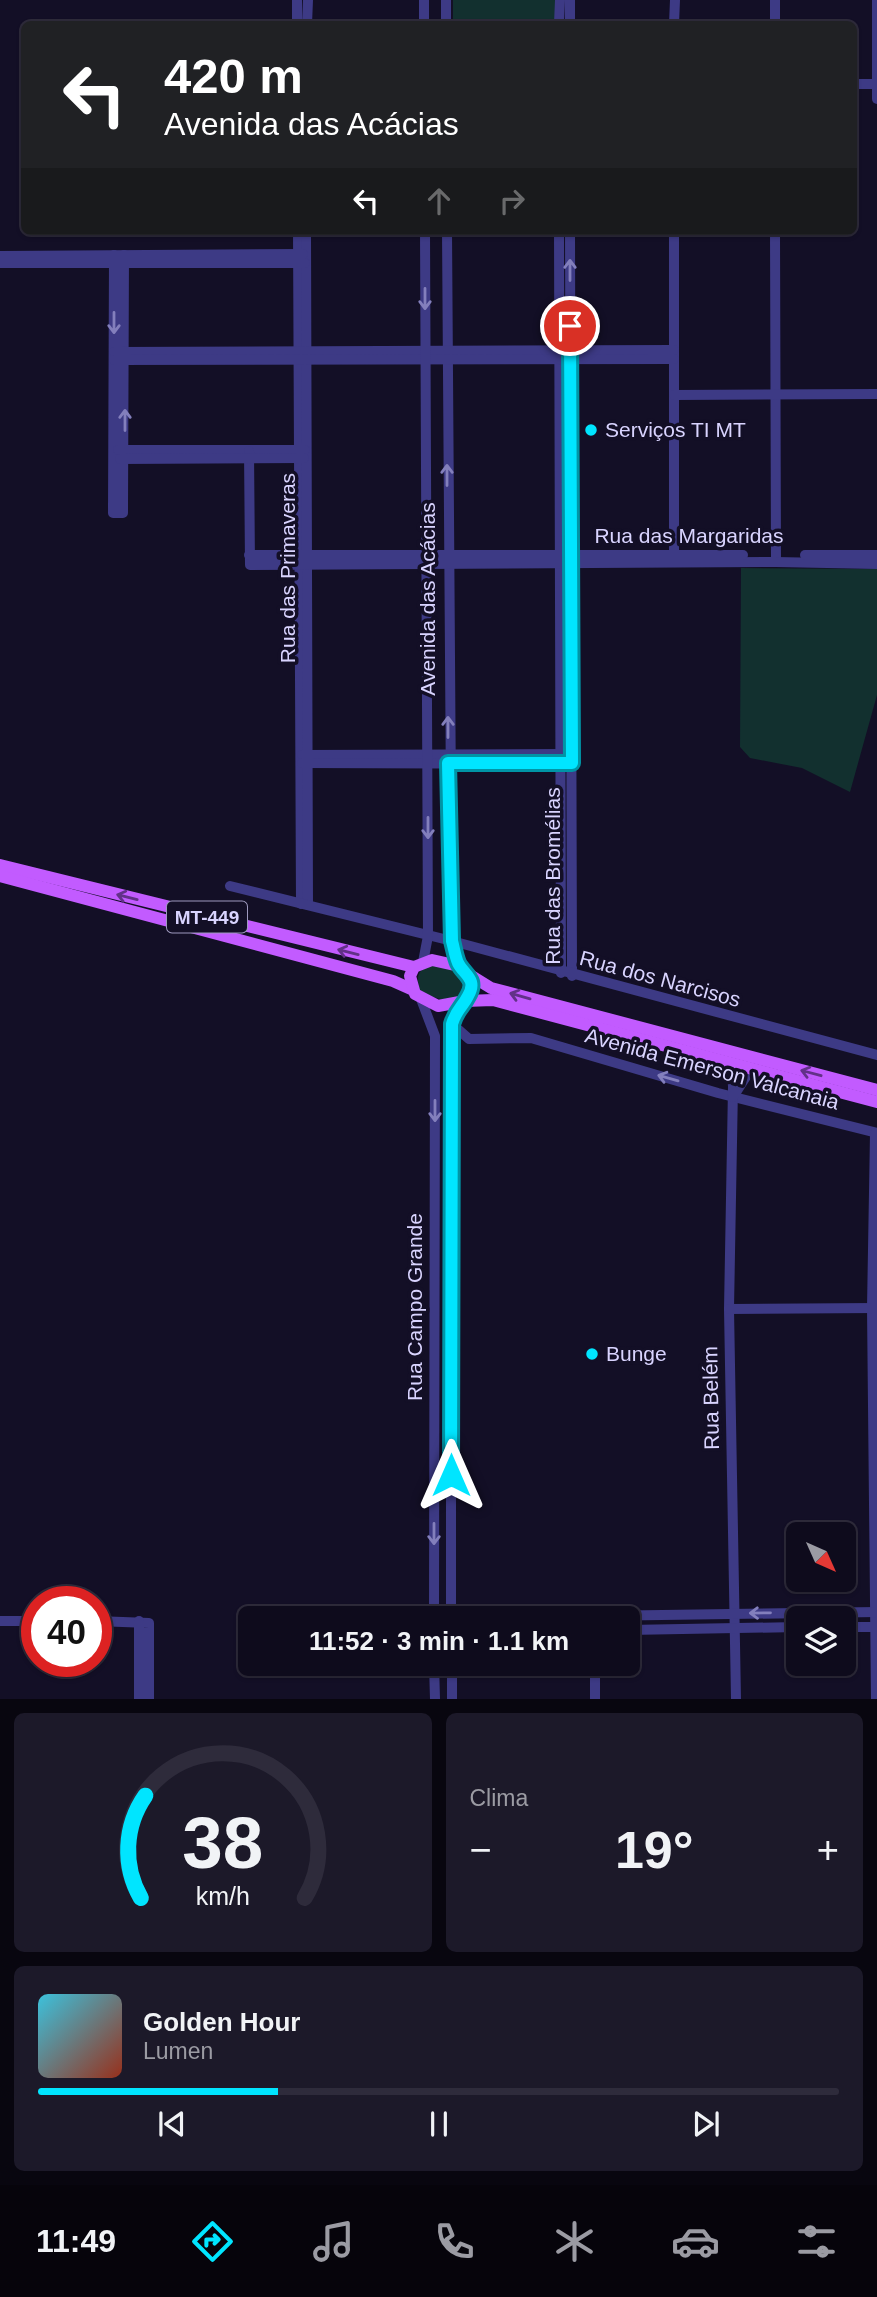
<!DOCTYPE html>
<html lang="pt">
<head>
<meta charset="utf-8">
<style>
  body { margin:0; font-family:Helvetica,sans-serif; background:#1c1929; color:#f1f3f6; height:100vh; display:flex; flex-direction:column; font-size:26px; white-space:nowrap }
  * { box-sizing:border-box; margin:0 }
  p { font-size:23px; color:#9b9ba3 }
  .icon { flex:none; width:38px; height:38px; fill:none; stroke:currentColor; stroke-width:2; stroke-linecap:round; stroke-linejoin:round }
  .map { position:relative; height:1699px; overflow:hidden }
  .panel { display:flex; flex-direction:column; gap:14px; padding:14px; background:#08060f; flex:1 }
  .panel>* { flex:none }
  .banner { position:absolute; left:21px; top:21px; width:836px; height:214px; border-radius:10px; box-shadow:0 2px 5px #0004,0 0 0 2px #2e2b3b; background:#202124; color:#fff; overflow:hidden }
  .needle { width:46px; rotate:135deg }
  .fabs { position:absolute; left:786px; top:1522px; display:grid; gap:14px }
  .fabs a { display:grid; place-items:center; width:70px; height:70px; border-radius:10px; background:#0e0b1c; box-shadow:0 2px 5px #0004,0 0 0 2px #2e2b3b; font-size:35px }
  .speed { position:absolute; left:21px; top:1586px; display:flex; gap:14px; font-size:35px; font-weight:700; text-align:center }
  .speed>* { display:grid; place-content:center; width:91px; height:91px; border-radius:50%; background:#0e0b1c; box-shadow:0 2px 5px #0004,0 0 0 2px #2e2b3b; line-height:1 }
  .speed .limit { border:10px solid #d22; background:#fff; color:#111 }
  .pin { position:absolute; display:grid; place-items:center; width:60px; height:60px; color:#fff; margin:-30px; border:4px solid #fff; border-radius:50%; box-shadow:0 2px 7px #0007 }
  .me { position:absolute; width:77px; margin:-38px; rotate:0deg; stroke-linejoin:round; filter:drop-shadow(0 0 5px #0008) }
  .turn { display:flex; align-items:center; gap:24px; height:147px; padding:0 28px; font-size:32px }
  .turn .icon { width:91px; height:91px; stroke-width:2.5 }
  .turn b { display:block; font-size:49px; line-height:60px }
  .lanes { display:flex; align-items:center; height:66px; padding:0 28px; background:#0003; justify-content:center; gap:35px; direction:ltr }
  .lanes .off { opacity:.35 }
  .big { font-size:52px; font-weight:700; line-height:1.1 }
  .panel .widget { flex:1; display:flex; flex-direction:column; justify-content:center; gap:10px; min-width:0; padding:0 24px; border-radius:10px; background:#1c1929 }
  .panel .dial { align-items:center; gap:0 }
  .dial svg { height:182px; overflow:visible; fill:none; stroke:#2e2b3b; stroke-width:7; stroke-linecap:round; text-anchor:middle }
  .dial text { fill:#f1f3f6; stroke:none }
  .song { display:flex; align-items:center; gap:21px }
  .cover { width:84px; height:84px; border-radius:10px; background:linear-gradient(135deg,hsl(190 70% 55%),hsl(10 70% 35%)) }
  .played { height:7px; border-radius:4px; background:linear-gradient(90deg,#00e5ff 30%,#2e2b3b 30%) }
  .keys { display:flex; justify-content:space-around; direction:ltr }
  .heat { display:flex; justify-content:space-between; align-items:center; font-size:38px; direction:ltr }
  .panel .tiles { flex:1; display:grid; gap:14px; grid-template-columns:1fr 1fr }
  .widget:last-child { grid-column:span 2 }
  .trip { position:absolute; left:238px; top:1606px; width:402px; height:70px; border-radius:10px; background:#0e0b1c; box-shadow:0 2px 5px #0004,0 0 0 2px #2e2b3b; font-weight:700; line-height:70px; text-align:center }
  .menu { display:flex; height:112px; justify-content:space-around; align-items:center; background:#06040b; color:#9b9ba3 }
  .menu .icon { width:49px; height:49px }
  .menu .selected { color:#00e5ff }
  .menu b { font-size:32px; color:#f1f3f6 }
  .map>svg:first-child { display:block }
  .green { fill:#12302f }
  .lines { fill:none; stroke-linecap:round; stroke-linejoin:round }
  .minor { stroke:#3d3a85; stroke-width:10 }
  .major { stroke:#c25bff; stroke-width:12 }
  .oneway { stroke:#837fbc }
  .oneway2 { stroke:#623188 }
  .route-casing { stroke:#0095a6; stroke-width:18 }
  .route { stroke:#00e5ff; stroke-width:12 }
  .poi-dot { fill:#00e5ff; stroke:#130f26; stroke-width:2.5 }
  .labels { text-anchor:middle; stroke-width:7; stroke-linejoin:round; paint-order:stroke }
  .shield { fill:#130f26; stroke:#9e99be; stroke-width:2 }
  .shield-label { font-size:19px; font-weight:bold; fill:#d9d4ff }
  .poi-label { font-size:21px; fill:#d9d4ff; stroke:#130f26; text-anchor:start }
  .street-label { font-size:21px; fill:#d9d4ff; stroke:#130f26 }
</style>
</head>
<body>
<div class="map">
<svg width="877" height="1699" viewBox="0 0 877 1699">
  <rect width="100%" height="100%" fill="#130f26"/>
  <g class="green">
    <rect x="453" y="0" width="103" height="24"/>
    <path d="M741,568L877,569V695L850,792L802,768L750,758L740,747Z"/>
    <path d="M429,964L454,970L465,982L461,995C448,1004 432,998 420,990C416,977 417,972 429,964Z"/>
  </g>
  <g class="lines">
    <g class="minor">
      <path d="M297,0V24"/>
      <path d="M424,0V24"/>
      <path d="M775,0V24"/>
      <path d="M877,0V99"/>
      <path d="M307,24L308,0"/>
      <path d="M446,24V0"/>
      <path d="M559,24L560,0"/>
      <path d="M570,24V0"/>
      <path d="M674,24L675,0"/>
      <path d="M854,84H877"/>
      <path d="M298,231L301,904"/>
      <path d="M306,231L308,905"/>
      <path d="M447,231L452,941L459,966"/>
      <path d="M559,231L561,973"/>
      <path d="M570,231L572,976"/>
      <path d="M674,231V560"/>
      <path d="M775,231L776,562"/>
      <path d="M114,255L113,513H123L124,255"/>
      <path d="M0,256L303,254"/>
      <path d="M0,263H305"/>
      <path d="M114,352L674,350"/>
      <path d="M114,360L674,359"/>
      <path d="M674,395L877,394"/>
      <path d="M118,450H305"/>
      <path d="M249,451L250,565L776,562L877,564"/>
      <path d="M120,459L304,458"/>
      <path d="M249,555H743"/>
      <path d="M805,555H877"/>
      <path d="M302,755L565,754"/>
      <path d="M302,763L566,764"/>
      <path d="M230,886L452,941L877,1055"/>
      <path d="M423,962L428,936L425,231"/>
      <path d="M421,999L435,1036L434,1619"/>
      <path d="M452,1024L469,1039L531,1038L718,1093L877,1133"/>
      <path d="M725,1062L732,1070L733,1087L729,1309L736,1699"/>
      <path d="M733,1097L747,1075L756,1070"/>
      <path d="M875,1133L872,1308L876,1699"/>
      <path d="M729,1309L877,1308"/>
      <path d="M434,1614L594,1616L877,1612"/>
      <path d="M451,1619V1058L452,1024L460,1004"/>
      <path d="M0,1621H37"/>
      <path d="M96,1621L149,1623V1699"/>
      <path d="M139,1621V1699"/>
      <path d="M844,1627H877"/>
      <path d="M628,1630L798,1627"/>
      <path d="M434,1664L435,1699"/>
      <path d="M452,1664V1699"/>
      <path d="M595,1664V1699"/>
    </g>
    <g class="major">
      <path d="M0,865L414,967"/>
      <path d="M0,876L393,981L411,989"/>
      <path d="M432,960L459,966L470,975L471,989L465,1001L438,1006L415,994L410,976L414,967Z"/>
      <path d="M470,975L491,988L877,1090"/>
      <path d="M465,1001L493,1000L877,1102"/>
    </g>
  </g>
  <defs><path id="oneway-shaft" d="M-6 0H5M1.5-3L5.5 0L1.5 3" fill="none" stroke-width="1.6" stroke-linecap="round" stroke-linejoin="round" transform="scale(1.75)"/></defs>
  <g class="oneway">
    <use href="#oneway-shaft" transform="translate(570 270) rotate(-90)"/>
    <use href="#oneway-shaft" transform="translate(425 299) rotate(90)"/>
    <use href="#oneway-shaft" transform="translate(114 323) rotate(90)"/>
    <use href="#oneway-shaft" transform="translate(125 420) rotate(-90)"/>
    <use href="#oneway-shaft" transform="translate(447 475) rotate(-90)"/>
    <use href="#oneway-shaft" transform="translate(448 727) rotate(-90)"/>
    <use href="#oneway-shaft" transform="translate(428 828) rotate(90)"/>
    <use href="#oneway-shaft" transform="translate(668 1078) rotate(-164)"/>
    <use href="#oneway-shaft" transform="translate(435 1111) rotate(90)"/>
    <use href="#oneway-shaft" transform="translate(434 1534) rotate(90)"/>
    <use href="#oneway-shaft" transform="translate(760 1613) rotate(179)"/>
  </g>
  <g class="oneway2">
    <use href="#oneway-shaft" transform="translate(127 897) rotate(-166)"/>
    <use href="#oneway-shaft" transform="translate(348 952) rotate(-166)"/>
    <use href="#oneway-shaft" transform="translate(520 996) rotate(-164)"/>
    <use href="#oneway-shaft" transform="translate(811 1073) rotate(-165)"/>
  </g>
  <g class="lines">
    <defs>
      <path id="route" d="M451,1475L452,1024C457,1008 462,1008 468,996C478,979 464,975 458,963C455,956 454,948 452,941L448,763H572L570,326"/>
    </defs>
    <use href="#route" class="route-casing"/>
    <use href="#route" class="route"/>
  </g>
  <g class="poi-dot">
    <circle cx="591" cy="430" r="7"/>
    <circle cx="592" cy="1354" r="7"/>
  </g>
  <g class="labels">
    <rect class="shield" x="167" y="901.5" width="80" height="31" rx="5"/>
    <g class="shield-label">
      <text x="207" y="924">MT-449</text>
    </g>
    <g class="poi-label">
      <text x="605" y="437">Serviços TI MT</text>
      <text x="606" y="1361">Bunge</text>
    </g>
    <g class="street-label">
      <text x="689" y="543">Rua das Margaridas</text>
      <text transform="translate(288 568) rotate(-90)" y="7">Rua das Primaveras</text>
      <text transform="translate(428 599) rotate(-90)" y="7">Avenida das Acácias</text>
      <text transform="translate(553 876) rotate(-90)" y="7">Rua das Bromélias</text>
      <text transform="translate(660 979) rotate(15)" y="7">Rua dos Narcisos</text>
      <text transform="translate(712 1069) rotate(15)" y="7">Avenida Emerson Valcanaia</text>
      <text transform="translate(415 1307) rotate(-90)" y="7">Rua Campo Grande</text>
      <text transform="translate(711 1398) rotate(-91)" y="7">Rua Belém</text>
    </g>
  </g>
</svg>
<div class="fabs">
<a><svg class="needle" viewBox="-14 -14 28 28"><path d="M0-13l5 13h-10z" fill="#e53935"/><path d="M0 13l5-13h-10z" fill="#9b9ba3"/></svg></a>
<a><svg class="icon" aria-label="layers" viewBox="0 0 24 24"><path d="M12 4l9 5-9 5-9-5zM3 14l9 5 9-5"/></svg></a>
</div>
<div class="speed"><div class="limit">40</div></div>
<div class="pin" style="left:570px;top:326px;background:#d93025"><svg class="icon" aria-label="arrive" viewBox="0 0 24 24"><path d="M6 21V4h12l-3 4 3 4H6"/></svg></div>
<svg class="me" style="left:451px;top:1475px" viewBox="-20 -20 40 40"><path d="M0-17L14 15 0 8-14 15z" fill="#00e5ff" stroke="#fff" stroke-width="4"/></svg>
<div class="trip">11:52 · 3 min · 1.1 km</div>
<div class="banner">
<div class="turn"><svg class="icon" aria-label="left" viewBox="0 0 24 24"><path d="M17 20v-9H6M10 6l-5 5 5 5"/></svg><div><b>420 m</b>Avenida das Acácias</div></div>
<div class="lanes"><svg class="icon" aria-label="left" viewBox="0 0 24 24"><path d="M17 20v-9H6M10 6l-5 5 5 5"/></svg><svg class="icon off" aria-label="ahead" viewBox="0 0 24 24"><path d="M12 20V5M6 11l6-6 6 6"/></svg><svg class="icon off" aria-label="right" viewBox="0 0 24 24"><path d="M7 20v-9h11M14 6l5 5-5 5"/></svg></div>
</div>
</div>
<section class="panel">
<div class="tiles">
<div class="widget dial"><svg viewBox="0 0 100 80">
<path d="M14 69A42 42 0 1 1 86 69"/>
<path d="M14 69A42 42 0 0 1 16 24" stroke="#00e5ff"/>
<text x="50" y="56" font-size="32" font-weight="700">38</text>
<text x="50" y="72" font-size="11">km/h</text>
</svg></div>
<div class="widget"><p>Clima</p>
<div class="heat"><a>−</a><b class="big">19°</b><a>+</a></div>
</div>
<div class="widget">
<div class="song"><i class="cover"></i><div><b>Golden Hour</b><p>Lumen</p></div></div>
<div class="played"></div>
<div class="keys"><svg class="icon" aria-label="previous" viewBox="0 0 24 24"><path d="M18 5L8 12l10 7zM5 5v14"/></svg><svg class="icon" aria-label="pause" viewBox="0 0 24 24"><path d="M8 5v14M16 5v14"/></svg><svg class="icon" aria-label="next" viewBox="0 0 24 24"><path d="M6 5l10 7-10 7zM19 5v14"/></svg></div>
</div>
</div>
</section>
<nav class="menu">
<b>11:49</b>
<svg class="icon selected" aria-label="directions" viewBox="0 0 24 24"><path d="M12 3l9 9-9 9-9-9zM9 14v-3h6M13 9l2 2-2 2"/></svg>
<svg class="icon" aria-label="music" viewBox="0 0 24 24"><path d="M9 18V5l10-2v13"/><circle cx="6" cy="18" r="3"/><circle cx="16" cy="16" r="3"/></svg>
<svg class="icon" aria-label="phone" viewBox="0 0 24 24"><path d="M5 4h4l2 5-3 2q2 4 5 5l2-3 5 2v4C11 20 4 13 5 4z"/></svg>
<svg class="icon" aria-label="climate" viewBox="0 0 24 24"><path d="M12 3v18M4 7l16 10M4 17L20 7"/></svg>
<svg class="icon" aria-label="car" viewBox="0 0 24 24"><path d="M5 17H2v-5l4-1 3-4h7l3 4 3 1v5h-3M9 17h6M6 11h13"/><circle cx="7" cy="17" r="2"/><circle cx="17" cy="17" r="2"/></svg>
<svg class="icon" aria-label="filters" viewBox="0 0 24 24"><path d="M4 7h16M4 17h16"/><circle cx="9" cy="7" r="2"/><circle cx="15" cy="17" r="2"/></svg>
</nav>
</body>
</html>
